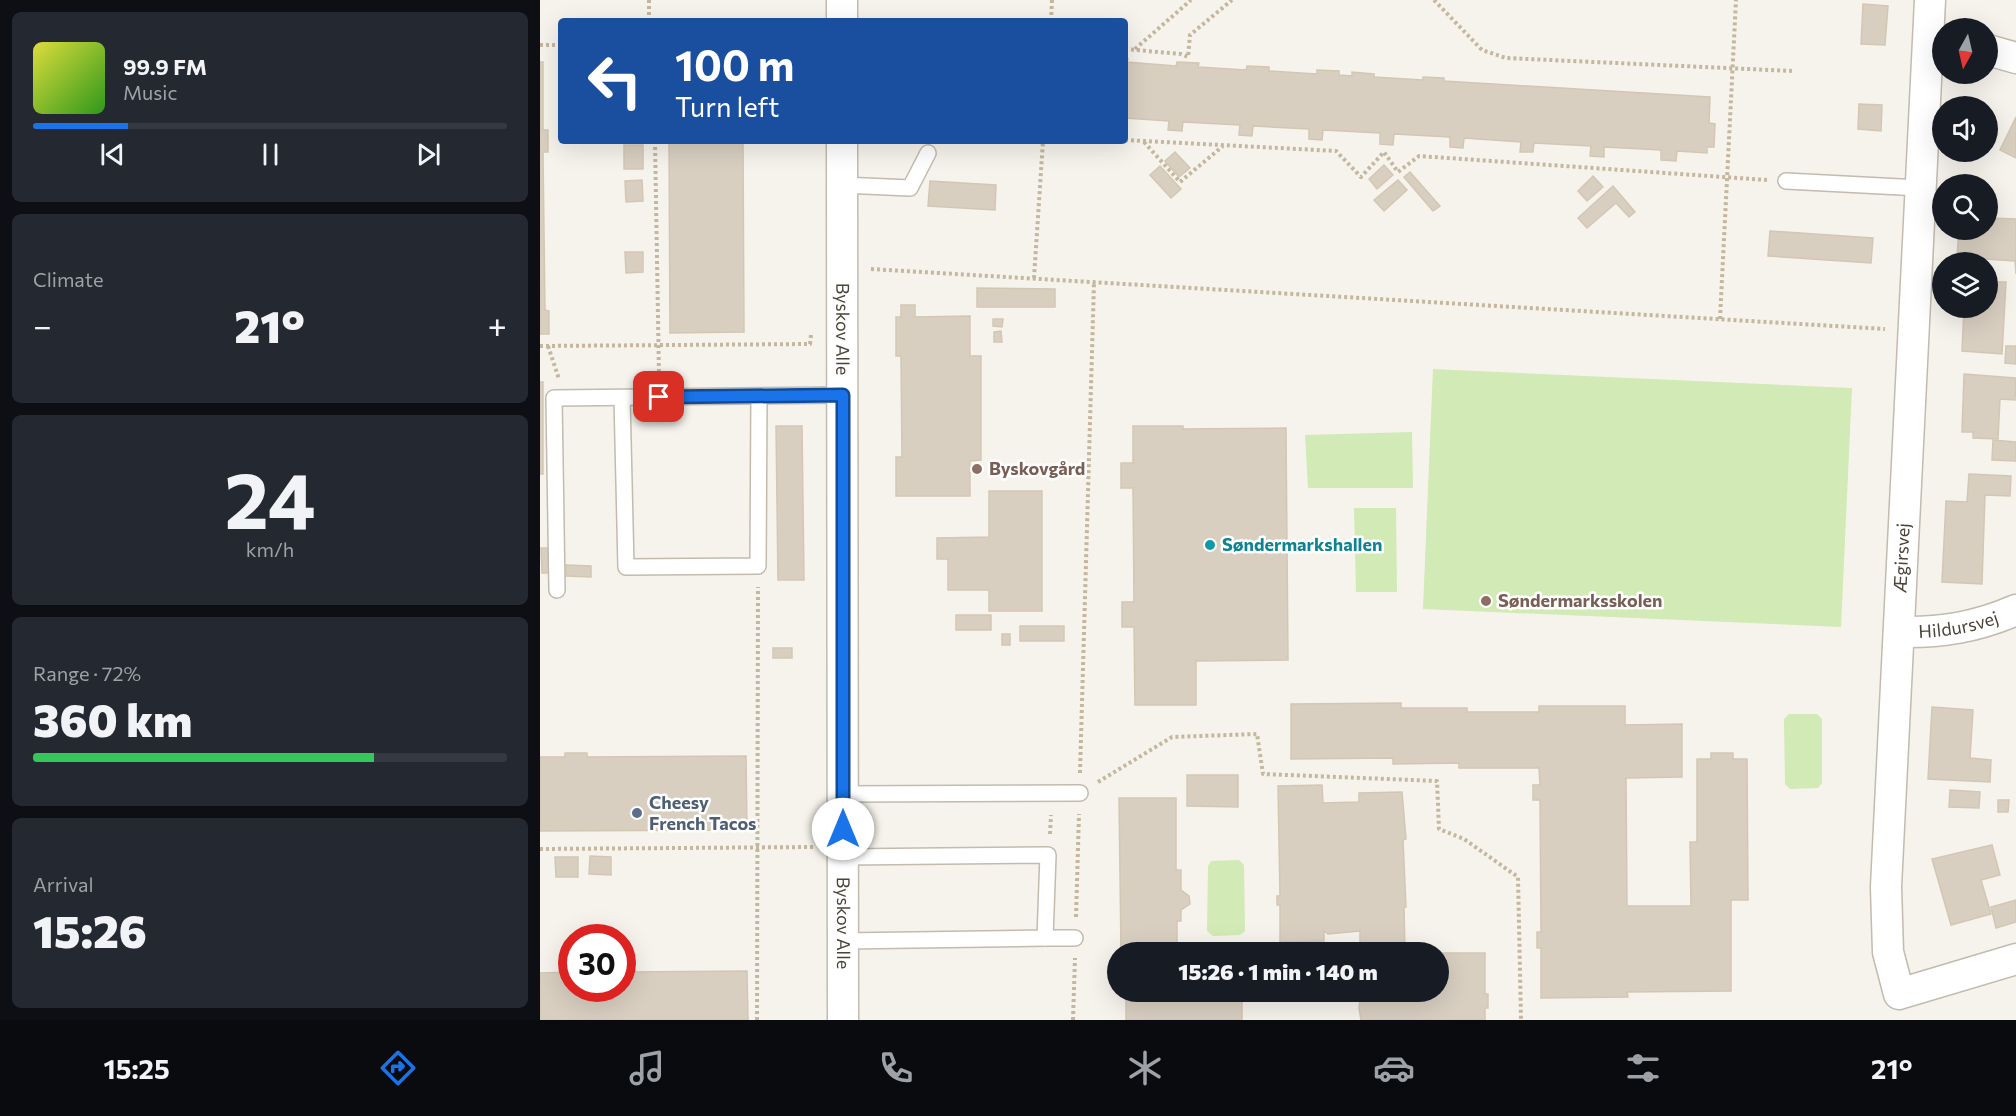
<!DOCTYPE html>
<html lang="en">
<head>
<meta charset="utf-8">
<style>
  body { margin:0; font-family:Commissioner,sans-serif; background:#242831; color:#f1f3f6; height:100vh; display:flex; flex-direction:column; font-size:22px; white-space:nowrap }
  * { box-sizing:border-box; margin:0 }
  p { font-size:20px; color:#9ea1a6 }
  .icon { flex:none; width:33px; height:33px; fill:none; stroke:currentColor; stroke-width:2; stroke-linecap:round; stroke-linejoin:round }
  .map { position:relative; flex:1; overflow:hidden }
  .sheet { display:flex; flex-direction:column; gap:12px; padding:12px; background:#0d0f14; width:540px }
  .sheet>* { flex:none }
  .guide { position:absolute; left:18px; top:18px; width:570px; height:126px; border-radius:6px; box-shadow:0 6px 24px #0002; background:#1a4fa0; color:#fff; overflow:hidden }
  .needle { width:39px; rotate:188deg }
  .tools { position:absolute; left:1392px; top:18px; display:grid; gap:12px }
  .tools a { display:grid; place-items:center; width:66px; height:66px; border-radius:50%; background:#171b24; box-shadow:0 6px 24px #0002; font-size:30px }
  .speed { position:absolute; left:18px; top:924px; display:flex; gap:12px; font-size:30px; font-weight:700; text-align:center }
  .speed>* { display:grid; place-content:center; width:78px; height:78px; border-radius:50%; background:#171b24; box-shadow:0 6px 24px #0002; line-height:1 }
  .speed .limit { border:9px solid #d22; background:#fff; color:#111 }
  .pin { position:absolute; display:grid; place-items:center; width:51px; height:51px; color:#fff; margin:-26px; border-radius:12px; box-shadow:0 3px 9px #0006 }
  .me { position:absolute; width:66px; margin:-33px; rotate:0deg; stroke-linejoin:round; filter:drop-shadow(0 0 4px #0008) }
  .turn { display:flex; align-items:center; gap:21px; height:126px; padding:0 18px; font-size:27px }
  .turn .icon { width:78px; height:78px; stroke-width:2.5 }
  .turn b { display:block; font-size:42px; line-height:51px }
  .big { font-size:45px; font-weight:800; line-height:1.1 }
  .sheet .widget { flex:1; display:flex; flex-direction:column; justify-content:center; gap:9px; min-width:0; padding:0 21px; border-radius:9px; background:#242831 }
  .sheet .dial { align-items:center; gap:0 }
  .dial b { font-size:78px; line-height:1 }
  .song { display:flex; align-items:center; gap:18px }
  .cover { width:72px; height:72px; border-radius:9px; background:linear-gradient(135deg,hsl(60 70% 55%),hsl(110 70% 35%)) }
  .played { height:6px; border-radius:3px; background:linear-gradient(90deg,#1a73e8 20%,#363941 20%) }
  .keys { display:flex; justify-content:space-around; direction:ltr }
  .heat { display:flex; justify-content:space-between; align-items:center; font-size:33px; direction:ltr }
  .charge { height:9px; border-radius:4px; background:linear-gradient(90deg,#34c759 72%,#363941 0) }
  .trip { position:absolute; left:567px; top:942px; width:342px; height:60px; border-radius:30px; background:#171b24; box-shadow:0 6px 24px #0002; font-weight:800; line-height:60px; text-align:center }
  .menu { display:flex; height:96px; justify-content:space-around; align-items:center; background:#090b0e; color:#9ea1a6 }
  .menu .icon { width:42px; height:42px }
  .menu .selected { color:#1a73e8 }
  .menu b { font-size:27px; color:#f1f3f6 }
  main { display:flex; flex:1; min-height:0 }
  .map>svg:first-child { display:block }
  .green { fill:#d2eab5 }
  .building { fill:#d8cfc1; stroke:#d3c7b4; stroke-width:1.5 }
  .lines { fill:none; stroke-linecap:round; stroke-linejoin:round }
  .lane-casing { stroke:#c2bbae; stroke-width:18 }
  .street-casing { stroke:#c2bbae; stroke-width:33 }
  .path { stroke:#c4b79f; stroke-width:4; stroke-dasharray:3 3; stroke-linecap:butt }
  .lane { stroke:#fff; stroke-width:15 }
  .street { stroke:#fff; stroke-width:30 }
  .route-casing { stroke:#114b97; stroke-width:15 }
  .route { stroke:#1a73e8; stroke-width:10 }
  .education-dot { fill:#8d6e63; stroke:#fff; stroke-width:2 }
  .culture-dot { fill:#0f9aa8; stroke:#fff; stroke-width:2 }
  .service-dot { fill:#5c6f8a; stroke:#fff; stroke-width:2 }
  .labels { text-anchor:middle; stroke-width:5; stroke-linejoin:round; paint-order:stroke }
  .street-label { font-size:18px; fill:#4b4439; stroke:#fff }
  .education-label { font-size:18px; font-weight:bold; fill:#785e54; stroke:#fff; text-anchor:start }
  .culture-label { font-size:18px; font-weight:bold; fill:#0d838f; stroke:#fff; text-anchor:start }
  .service-label { font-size:18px; font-weight:bold; fill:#4e5e75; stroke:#fff; text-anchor:start }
</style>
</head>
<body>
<main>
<section class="sheet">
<div class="widget">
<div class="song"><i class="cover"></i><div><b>99.9 FM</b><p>Music</p></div></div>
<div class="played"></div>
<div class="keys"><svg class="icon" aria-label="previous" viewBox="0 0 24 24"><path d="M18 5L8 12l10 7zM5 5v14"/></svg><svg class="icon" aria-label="pause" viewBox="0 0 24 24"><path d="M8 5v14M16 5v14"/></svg><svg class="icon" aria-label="next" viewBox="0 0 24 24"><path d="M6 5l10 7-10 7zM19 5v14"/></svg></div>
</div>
<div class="widget"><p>Climate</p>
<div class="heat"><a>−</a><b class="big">21°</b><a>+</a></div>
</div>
<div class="widget dial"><b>24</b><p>km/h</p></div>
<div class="widget"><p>Range · 72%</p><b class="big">360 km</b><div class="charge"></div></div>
<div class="widget"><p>Arrival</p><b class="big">15:26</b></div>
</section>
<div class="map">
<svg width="1476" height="1020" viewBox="0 0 1476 1020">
  <rect width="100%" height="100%" fill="#f6f3ec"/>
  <g class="green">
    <path d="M893,369L1312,388L1301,627L883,609Z"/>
    <path d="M872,432L873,488H768L765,435Z"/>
    <path d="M814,508H856L857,592H816Z"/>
    <path d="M1249,714H1277L1282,719V783L1278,788L1250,789L1245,784L1244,719Z"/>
    <path d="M699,860L704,865L705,931L700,935L673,936L667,931L668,866L671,861Z"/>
  </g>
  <g class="building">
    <path d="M1323,4L1348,6L1345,45L1321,44Z"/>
    <path d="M585,59H588L587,62L636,66L637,62L659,63L658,67L706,70L707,66L729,67V71L777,74V70L799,71V75L812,76V72L834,74V77L883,80V77L904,78V81L1170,97L1169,123L1175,124L1174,147H1167V153L1137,151L1136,161L1121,160V150L1064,147V157L1050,156L1051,146L994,143L993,152H980L981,142L924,138L923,148L910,147V137L854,134L853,145L840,144V133L783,130L782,140L769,139V129L713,126L712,136L699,135L700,125L643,122L642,131L628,130L629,121L585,118Z"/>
    <path d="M0,62H3V130H8V152H3L5,310L9,311V334H0Z"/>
    <path d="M1319,104L1342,105L1341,131L1318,129Z"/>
    <path d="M1476,117V158L1460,150Z"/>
    <path d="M129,141H203L204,332L130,333Z"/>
    <rect x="84" y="145" width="19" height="24"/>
    <path d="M635,152L650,168L639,177L625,161Z"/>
    <path d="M844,165L853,175L837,189L829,179Z"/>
    <path d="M620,166L641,189L631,198L610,175Z"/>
    <path d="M870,172L900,206L893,211L864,177Z"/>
    <path d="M1053,176L1063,187L1047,201L1038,191Z"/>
    <path d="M102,180L103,201L86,202L85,181Z"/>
    <path d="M858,180L867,190L844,211L834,200Z"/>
    <path d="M390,181L456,185L455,210L388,206Z"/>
    <path d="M1073,186L1095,212L1089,217L1076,203L1047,228L1038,218Z"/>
    <path d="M1448,218L1476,219V274L1475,261L1417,257L1419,230H1448Z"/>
    <path d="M1230,231L1333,238L1331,263L1228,256Z"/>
    <path d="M85,252H103V272L86,273Z"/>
    <path d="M1448,282H1466L1462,354L1422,351L1424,308H1448Z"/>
    <path d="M437,288L515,289V307H437Z"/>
    <path d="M361,305H375V317L430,316V356H441V460L430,461V496H356V457H362L361,356H356V317H361Z"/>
    <path d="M453,319H463L462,327L453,326Z"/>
    <path d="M461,331L462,342H454V332Z"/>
    <path d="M1466,346H1476V364L1465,363Z"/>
    <path d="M1424,374L1476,378L1475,400L1460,399L1458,439L1433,438V432H1422Z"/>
    <rect x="0" y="382" width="3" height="92"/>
    <path d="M236,426H262L264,580H238Z"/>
    <path d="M593,426H643V429L746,428L748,660L656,661V705H595L594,627H582V602H594L593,488H581V463H593Z"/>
    <path d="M1453,440L1476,442V461L1452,460Z"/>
    <path d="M1429,474L1471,476L1470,496L1445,495L1442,584L1402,582L1406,501L1427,502Z"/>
    <path d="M449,491H502V611H449V590H408V559H397V538L449,537Z"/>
    <path d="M1,548H10L12,573H2Z"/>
    <path d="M26,565L51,566V577L26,576Z"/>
    <rect x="416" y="615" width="35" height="15"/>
    <rect x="480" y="626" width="44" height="15"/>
    <rect x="462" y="634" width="8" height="11"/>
    <rect x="233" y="648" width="19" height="10"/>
    <path d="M861,703V708H927V712H999V706H1085V725L1142,724V777L1086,778L1087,906H1151L1150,842H1157V759H1171V753H1193V759H1207L1208,900H1191V991L1087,992L1088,997L1001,998V948H997V932H1001L1000,800H993V785H1000L999,768H919V763L853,764V758L751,759V704Z"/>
    <path d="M1392,707L1433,710L1430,758L1451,760L1450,782L1388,779Z"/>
    <path d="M25,753H47V757L206,756L207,830L0,831V757H25Z"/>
    <path d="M647,775H698V807L647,806Z"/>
    <path d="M782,785L783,803L819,802V793L862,792L866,839L863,840L866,907H864L865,952H820V931L788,934L784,931V941L740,942V905H737V896H740L738,786Z"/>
    <path d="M1410,790L1440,792L1439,808L1409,807Z"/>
    <path d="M579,798H636V870H641V890L649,896L650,904L641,910V921H637V952L581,951Z"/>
    <path d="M1458,800H1469L1468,812H1458Z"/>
    <path d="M1452,845L1460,875L1441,880L1451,914L1411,925L1392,859Z"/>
    <path d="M50,856L71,857V875L49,874Z"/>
    <path d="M15,857H38V877H16Z"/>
    <path d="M1476,900V922L1456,928L1451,907Z"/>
    <path d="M701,948V952H657V949Z"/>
    <path d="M901,953H945V994H948V1008H945V1020H821L819,1008L821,992H898Z"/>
    <path d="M207,971L208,1020H0V973L32,972V988H82V972Z"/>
    <rect x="586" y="992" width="116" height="28"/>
  </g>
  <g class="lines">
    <defs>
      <g id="lane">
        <path d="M1246,181L1380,188"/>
        <path d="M302,185L370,188L388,153"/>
        <path d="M82,398L86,567L218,566L219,396"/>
        <path d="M17,590L14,398L303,395"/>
        <path d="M303,794L540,793"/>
        <path d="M303,857L508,855L505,938L303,941"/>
        <path d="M505,938H535"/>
      </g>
      <g id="street">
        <path d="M302,0V21"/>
        <path d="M1390,0L1346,887L1348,952L1359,994L1476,959"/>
        <path d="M1448,50L1476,58"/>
        <path id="s1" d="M302,141L303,1020"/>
        <path id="s2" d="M1359,632C1401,633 1437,627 1476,610"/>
      </g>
    </defs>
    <use href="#lane" class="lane-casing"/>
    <use href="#street" class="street-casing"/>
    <g class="path">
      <path d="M109,0V21"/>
      <path d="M894,0L942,50L966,58L1252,71"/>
      <path d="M511,21L512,0"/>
      <path d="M0,45H21"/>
      <path d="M585,49L641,54L648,57L650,35L692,0"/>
      <path d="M595,49L651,0"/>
      <path d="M585,140L796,151L821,177L844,152L858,172L879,156L1227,180"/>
      <path d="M115,141L119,377"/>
      <path d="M604,142L640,182L683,146"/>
      <path d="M331,269L1345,329"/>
      <path d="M494,278L503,141"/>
      <path d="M1180,319L1196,0"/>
      <path d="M0,346L270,344L271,335"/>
      <path d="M8,346L19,379"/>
      <path d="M540,773L554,282"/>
      <path d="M558,782L632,737L717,734L723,774L897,781L899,829L924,839L978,877L981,1020"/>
      <path d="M510,834L511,815"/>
      <path d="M0,849L275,847"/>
      <path d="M536,917L539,814"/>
      <path d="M217,1020L218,587"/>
      <path d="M533,1020L535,958"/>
    </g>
    <use href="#lane" class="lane"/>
    <use href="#street" class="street"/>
  </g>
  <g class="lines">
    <defs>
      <path id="route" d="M119,397L303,395V829"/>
    </defs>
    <use href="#route" class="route-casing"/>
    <use href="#route" class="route"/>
  </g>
  <g class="education-dot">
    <circle cx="437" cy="469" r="6"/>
    <circle cx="946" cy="601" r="6"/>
  </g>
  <circle class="culture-dot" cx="670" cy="545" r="6"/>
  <circle class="service-dot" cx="97" cy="813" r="6"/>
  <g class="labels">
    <g class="street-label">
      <text dy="6" stroke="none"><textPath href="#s1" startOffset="188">Byskov Alle</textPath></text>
      <text transform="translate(1362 558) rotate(-87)" y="6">Ægirsvej</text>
      <text dy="6" stroke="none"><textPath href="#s2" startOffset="60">Hildursvej</textPath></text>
      <text dy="6" stroke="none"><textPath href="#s1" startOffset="782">Byskov Alle</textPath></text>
    </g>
    <g class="education-label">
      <text x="449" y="475">Byskovgård</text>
      <text x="958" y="607">Søndermarksskolen</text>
    </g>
    <g class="culture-label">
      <text x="682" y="551">Søndermarkshallen</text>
    </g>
    <g class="service-label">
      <text x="109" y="809">Cheesy<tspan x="109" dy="21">French Tacos</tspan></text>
    </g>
  </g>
</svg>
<div class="tools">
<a><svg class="needle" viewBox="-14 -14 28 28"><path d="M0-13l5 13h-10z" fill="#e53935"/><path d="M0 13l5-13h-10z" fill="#9ea1a6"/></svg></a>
<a><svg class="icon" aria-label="sound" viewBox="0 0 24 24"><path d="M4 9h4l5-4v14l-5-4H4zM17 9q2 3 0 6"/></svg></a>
<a><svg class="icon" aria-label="search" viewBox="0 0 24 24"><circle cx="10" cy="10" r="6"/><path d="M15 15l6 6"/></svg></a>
<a><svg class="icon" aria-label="layers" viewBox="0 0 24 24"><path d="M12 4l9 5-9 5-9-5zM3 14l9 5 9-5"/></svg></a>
</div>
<div class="speed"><div class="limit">30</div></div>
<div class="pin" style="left:119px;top:397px;background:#d93025"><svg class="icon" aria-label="arrive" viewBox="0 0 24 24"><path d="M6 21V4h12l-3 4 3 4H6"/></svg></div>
<svg class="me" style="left:303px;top:829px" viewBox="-20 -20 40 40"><circle r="19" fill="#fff"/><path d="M0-13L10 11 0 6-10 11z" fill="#1a73e8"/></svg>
<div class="trip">15:26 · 1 min · 140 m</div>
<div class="guide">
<div class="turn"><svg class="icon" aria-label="left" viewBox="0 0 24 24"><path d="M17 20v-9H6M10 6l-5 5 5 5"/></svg><div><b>100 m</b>Turn left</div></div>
</div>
</div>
</main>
<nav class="menu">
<b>15:25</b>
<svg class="icon selected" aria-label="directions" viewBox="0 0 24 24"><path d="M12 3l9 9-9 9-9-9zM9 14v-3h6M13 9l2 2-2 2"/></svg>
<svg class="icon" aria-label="music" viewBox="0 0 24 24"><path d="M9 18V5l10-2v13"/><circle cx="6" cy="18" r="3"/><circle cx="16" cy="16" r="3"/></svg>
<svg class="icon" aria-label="phone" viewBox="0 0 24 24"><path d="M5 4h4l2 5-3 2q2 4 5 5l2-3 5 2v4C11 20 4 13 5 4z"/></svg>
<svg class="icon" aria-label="climate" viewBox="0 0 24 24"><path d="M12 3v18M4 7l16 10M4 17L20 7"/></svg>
<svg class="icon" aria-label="car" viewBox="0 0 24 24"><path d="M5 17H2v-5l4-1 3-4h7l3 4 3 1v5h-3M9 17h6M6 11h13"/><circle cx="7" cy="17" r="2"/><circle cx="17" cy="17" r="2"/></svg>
<svg class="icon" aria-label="filters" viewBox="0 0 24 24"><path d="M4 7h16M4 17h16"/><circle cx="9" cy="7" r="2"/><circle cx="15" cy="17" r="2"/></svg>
<b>21°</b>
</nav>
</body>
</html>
